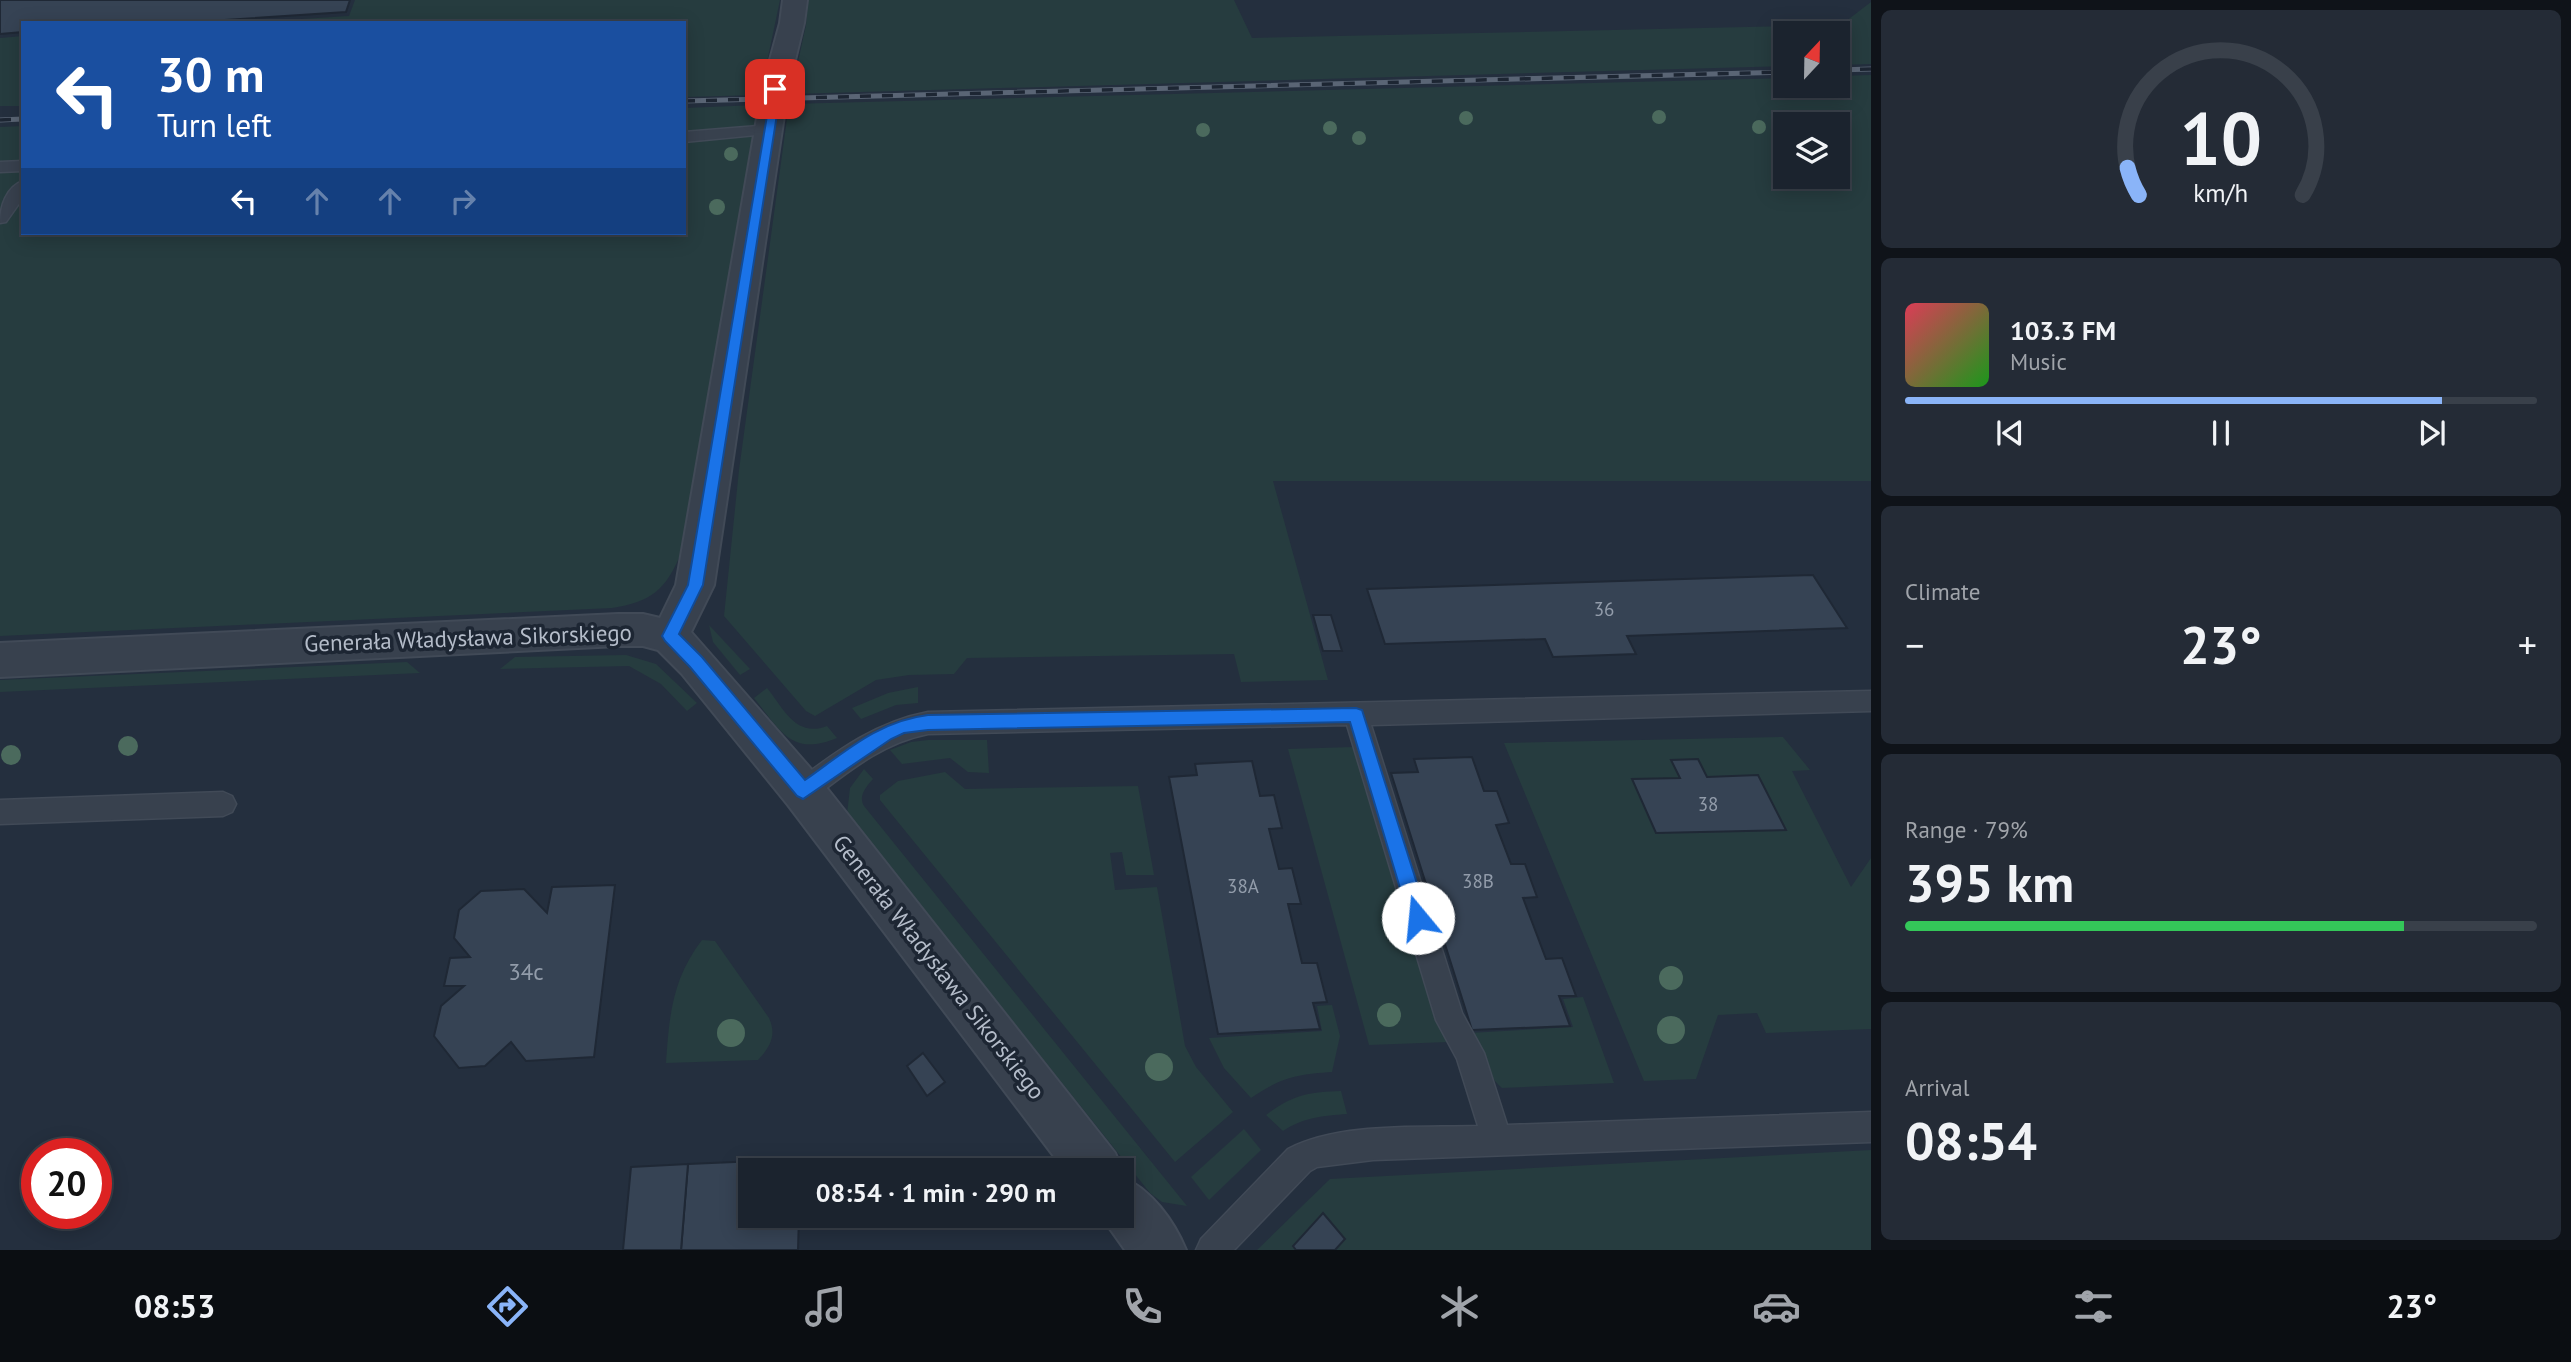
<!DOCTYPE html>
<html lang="en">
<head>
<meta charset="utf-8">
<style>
  body { margin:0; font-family:"PT Sans",sans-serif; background:#242b36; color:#f1f3f6; height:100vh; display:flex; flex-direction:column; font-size:26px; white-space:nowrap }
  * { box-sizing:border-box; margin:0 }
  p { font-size:23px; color:#a0a4aa }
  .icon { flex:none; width:38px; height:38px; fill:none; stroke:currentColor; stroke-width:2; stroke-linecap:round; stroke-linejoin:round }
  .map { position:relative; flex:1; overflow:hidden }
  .sheet { display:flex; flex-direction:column; gap:10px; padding:10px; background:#0f1319; width:700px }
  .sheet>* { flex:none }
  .hud { position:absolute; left:21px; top:21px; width:665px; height:214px; border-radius:0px; box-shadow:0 4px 18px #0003,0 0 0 2px #39404a; background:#1a4fa0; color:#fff; overflow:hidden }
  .needle { width:46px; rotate:22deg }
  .controls { position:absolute; left:1773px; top:21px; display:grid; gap:14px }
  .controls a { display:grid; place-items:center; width:77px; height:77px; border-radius:0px; background:#1b232e; box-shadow:0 4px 18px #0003,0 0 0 2px #39404a; font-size:35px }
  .speed { position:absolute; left:21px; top:1138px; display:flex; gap:14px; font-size:35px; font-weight:700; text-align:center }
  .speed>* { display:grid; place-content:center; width:91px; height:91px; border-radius:50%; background:#1b232e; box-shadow:0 4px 18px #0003,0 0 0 2px #39404a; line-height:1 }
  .speed .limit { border:10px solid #d22; background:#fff; color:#111 }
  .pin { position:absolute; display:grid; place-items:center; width:60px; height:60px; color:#fff; margin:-30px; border-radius:14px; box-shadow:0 4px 10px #0006 }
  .me { position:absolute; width:77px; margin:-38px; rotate:343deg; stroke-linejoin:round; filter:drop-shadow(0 0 5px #0008) }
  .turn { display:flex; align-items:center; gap:24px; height:147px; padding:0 21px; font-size:32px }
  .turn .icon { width:91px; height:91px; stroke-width:2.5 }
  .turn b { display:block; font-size:49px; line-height:60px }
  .lanes { display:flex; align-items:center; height:66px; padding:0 21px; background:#0003; justify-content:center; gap:35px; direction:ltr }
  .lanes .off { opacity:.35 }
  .big { font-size:52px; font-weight:700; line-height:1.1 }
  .sheet .card { flex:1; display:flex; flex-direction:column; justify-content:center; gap:10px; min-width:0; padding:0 24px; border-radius:10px; background:#242b36 }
  .sheet .dial { align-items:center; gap:0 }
  .dial svg { height:182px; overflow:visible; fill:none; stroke:#39404a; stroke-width:7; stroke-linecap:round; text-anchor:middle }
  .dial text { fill:#f1f3f6; stroke:none }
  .song { display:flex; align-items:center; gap:21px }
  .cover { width:84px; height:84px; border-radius:10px; background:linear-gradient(135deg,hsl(350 70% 55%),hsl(120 70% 35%)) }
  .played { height:7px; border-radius:4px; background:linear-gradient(90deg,#8ab4f8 85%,#39404a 85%) }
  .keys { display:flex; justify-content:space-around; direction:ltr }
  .heat { display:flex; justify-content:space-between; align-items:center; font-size:38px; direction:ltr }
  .charge { height:10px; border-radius:5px; background:linear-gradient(90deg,#34c759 79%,#39404a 0) }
  .trip { position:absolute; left:738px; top:1158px; width:396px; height:70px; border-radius:0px; background:#1b232e; box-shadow:0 4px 18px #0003,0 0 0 2px #39404a; font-weight:700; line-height:70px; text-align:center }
  .menu { display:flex; height:112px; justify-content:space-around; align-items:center; background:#0b0e12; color:#a0a4aa }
  .menu .icon { width:49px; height:49px }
  .menu .on { color:#8ab4f8 }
  .menu b { font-size:32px; color:#f1f3f6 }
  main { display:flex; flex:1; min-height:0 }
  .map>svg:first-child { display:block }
  .green { fill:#263c3f; fill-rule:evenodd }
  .building { fill:#364354; stroke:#1f2835; stroke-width:2 }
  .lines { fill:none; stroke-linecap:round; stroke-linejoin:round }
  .service-casing { stroke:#414a57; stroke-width:3 }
  .minor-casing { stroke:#414a57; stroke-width:4 }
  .service { fill:#38414e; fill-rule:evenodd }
  .minor { fill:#38414e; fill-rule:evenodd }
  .rail-casing { stroke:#5a6575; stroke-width:5 }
  .rail { stroke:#1d2633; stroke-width:3.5; stroke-dasharray:11; stroke-linecap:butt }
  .tree { fill:#4b6a5d }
  .route { fill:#1a73e8; stroke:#114b97; stroke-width:2 }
  .labels { text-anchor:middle; stroke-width:7; stroke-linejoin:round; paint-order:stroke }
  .number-label { font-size:19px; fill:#929caa }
  .street-label { font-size:23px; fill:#b4bcc9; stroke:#1d2633 }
  .near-number-label { font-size:23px; fill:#929caa }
</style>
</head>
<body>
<main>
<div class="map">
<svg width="1871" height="1250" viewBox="0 0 1871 1250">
  <rect width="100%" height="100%" fill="#242f3e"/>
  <g class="green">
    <path d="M355,0H780L760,95L684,97V23H240L349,16Z"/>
    <path d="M808,0H1234L1252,38L1841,25L1871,2V64L1838,65V33H1785V66L791,94L806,25Z"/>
    <path d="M23,36V106H0V38Z"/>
    <path d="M1871,75V481H1273L1328,680L1241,682L1234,654L967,658L954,674L909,675L876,680L815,716L806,711L724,616L739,470L789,104L1785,78V86H1838V76ZM1785,124H1838V177H1785Z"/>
    <path d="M758,105L681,553C666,590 651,602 612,608L0,636V127L23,126V233H684V108Z"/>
    <path d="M709,625L750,669L740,675L713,642Z"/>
    <path d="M626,655L656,664L697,703L687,711L661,684L629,666L500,669L515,657Z"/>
    <path d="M407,662L420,673L0,692V680Z"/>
    <path d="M918,687V703L896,705L861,719L852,708L888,693Z"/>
    <path d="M767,688C784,709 796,738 827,726L837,738C791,757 780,730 754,698Z"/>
    <path d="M1783,737L1810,770L1792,771L1851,887L1871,858V1029L1766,1033L1757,1013L1718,1015L1696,1079L1644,1081L1504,743Z"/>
    <path d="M928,740H987L989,773L968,772L950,758L902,764L890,750L911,742Z"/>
    <path d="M1353,747L1438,1026L1448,1042L1369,1045L1288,749Z"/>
    <path d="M864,769L873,779C866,787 858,796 864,806L1187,1206L1162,1202L1150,1193L847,814L850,788Z"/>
    <path d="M945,772L965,789L1138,786L1154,875H1126L1122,852L1110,853L1115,890L1157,887L1185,1046L1196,1067L1233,1112L1175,1162L880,800V795L898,781Z"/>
    <path d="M702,940L715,941L769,1018C777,1035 770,1047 758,1060L666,1063C669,1017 672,979 702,940Z"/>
    <path d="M1583,997L1614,1083L1502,1088C1481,1070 1488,1051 1469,1033L1573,1027L1563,999Z"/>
    <path d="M1332,1005L1340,1036L1332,1072C1297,1074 1280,1078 1251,1098L1224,1068L1209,1038L1322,1031L1317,1006Z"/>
    <path d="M1341,1091L1347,1114C1323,1116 1304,1117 1283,1131L1266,1115C1292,1095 1309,1092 1341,1091Z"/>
    <path d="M1244,1129L1261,1150L1209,1200L1191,1177Z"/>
    <path d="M1871,1150V1250H1257L1330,1179Z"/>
  </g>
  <g class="building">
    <path d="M0,0H350L346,12L178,23H23V32L0,34Z"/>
    <path d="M1813,575L1847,628L1627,636L1636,654L1553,657L1545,639L1385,644L1367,589Z"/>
    <path d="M1313,615H1331L1342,651H1323Z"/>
    <path d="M1472,757L1484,791H1497L1509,823L1496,825L1511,864H1525L1537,897L1523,898L1546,959L1562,958L1576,996H1559L1570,1026L1472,1030L1391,773L1418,772L1414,759Z"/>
    <path d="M1698,759L1707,777L1758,775L1786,830L1656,833L1632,779L1680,778L1671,760Z"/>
    <path d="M1252,761L1260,796L1274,795L1282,828L1269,829L1279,869L1292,868L1301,904H1288L1302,963H1317L1327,1002L1313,1003L1320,1029L1218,1034L1169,777L1197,775L1195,764Z"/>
    <path d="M615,885L594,1057L526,1061L511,1042L485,1066L459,1068L434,1036L441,1006L464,986H444L450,958L470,957L454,938L459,910L481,891L524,889L547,913L552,887Z"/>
    <path d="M923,1053L945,1082L927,1096L907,1066Z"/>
    <path d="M801,1159L800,1171H751V1216H799L798,1250H681L688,1164Z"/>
    <path d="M688,1164L681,1250H623L631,1167Z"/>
    <path d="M1323,1213L1345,1239L1335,1250H1296L1293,1246Z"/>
  </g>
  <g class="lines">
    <defs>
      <g id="service">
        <path d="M770,125L778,130L776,133L684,142V132Z"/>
        <path d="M23,161V171L0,172V162Z"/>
        <path d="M23,181V198L6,222L0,223C0,207 6,187 23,181Z"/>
        <path d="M1871,691V711L1371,725L1462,1013L1484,1053L1507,1125L1871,1112V1142L1373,1160L1317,1167L1310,1171L1234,1250H1196L1201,1239L1288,1149C1340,1122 1419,1128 1478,1126L1457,1059L1436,1020L1347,725L928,734C882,743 848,772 812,799L803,803L794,799L790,791L794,783C836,752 875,722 928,712Z"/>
        <path d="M223,792L232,796L236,804L232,812L223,816L0,824V800Z"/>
      </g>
      <g id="minor">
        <path d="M783,0H807L804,23L788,89L714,585L691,632L818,777L1115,1153L1123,1171L1122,1174V1171H1065L788,805L682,674L658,650L643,646H618L0,677V643L618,614H643L660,618L676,585L762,89L780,23Z"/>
        <path d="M1122,1177C1151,1189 1174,1221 1186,1250H1125L1101,1216H1122Z"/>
      </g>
    </defs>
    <use href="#service" class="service-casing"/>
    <use href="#minor" class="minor-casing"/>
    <use href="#service" class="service"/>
    <use href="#minor" class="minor"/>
    <defs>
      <g id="rail">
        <path d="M1838,70L1871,69"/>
        <path d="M684,101L1785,72"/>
        <path d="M0,120L23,119"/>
      </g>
    </defs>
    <use href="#rail" class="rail-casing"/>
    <use href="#rail" class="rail"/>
  </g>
  <g class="tree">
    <circle cx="1659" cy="117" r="7"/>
    <circle cx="1466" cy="118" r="7"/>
    <circle cx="1759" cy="127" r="7"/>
    <circle cx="1330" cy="128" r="7"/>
    <circle cx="1203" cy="130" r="7"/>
    <circle cx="1359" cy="138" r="7"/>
    <circle cx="731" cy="154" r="7"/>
    <circle cx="717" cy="207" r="8"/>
    <circle cx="128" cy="746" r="10"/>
    <circle cx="11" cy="755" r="10"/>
    <circle cx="1671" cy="978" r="12"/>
    <circle cx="1389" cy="1015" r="12"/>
    <circle cx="1671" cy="1030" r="14"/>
    <circle cx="731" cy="1033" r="14"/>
    <circle cx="1159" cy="1067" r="14"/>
  </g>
  <path class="route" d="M772,86L781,89L703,585L679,634L702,657L805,780C845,752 878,721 928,715L1356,708L1362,710L1428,918L1425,925L1418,927L1412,925L1409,918L1350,722L928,730L904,733L891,739L803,799L797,796L690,667L665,641L662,636L688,585Z"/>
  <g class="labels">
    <g class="number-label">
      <text x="1604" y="616">36</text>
      <text x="1708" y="811">38</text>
      <text x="1478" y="888">38B</text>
      <text x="1243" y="893">38A</text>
    </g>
    <g class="street-label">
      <text transform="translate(468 638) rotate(-2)" y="8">Generała Władysława Sikorskiego</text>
      <text transform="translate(939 967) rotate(52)" y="8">Generała Władysława Sikorskiego</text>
    </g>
    <g class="near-number-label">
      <text x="526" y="980">34c</text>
    </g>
  </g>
</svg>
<div class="controls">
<a><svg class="needle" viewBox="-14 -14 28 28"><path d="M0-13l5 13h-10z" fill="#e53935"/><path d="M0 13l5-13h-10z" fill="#a0a4aa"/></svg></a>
<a><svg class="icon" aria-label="layers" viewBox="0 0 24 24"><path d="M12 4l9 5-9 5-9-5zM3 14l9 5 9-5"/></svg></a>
</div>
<div class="speed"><div class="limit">20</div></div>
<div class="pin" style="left:775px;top:89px;background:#d93025"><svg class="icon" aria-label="arrive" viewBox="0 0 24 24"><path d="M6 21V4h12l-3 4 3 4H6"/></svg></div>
<svg class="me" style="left:1418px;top:918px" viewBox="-20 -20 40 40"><circle r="19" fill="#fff"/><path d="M0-13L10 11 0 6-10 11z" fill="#1a73e8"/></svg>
<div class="trip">08:54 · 1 min · 290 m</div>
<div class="hud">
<div class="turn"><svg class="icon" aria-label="left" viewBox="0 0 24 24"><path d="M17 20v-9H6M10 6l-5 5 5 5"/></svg><div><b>30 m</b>Turn left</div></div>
<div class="lanes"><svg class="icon" aria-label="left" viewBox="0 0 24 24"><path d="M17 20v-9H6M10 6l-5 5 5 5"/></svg><svg class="icon off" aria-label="ahead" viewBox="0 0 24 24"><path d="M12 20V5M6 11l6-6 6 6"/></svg><svg class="icon off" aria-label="ahead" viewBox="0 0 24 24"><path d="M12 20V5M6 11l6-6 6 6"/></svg><svg class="icon off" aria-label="right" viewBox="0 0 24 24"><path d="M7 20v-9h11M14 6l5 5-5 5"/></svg></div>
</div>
</div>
<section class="sheet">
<div class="card dial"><svg viewBox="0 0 100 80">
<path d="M14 69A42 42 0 1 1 86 69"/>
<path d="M14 69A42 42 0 0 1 9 57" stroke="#8ab4f8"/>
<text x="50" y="56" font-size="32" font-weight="700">10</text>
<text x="50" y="72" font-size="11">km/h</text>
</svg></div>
<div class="card">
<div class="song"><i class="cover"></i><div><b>103.3 FM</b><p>Music</p></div></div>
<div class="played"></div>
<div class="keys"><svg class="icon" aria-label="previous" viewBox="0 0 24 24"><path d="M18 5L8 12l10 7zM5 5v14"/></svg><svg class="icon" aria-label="pause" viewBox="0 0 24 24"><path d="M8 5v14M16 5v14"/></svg><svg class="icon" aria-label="next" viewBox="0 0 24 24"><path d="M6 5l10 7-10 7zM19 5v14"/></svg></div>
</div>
<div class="card"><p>Climate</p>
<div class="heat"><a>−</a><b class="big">23°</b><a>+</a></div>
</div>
<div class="card"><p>Range · 79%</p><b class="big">395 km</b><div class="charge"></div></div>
<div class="card"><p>Arrival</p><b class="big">08:54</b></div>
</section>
</main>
<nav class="menu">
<b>08:53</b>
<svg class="icon on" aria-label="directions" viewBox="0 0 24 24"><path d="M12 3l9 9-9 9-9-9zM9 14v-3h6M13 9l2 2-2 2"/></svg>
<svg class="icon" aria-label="music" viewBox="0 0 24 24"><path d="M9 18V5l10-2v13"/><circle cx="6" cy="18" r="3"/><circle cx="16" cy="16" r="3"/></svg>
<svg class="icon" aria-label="phone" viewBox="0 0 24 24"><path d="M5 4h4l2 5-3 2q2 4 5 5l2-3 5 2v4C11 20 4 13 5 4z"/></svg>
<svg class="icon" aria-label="climate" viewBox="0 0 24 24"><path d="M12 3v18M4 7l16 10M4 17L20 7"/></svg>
<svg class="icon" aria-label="car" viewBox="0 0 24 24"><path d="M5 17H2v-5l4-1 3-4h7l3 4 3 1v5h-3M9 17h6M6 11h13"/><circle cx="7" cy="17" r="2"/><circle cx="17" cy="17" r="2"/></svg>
<svg class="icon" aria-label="filters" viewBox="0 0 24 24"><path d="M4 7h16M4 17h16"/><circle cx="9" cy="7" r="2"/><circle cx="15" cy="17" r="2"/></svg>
<b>23°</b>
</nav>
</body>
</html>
